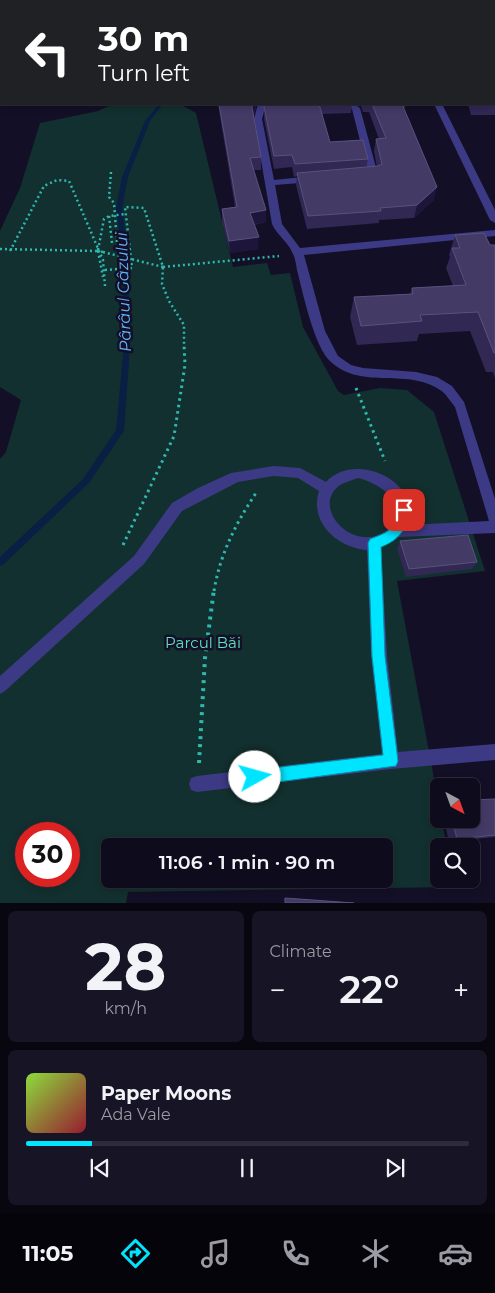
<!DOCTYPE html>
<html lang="en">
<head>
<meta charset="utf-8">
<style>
  body { margin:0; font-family:Montserrat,sans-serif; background:#171425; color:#f1f3f6; height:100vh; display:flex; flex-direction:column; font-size:19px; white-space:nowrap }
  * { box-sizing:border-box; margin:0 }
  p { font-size:16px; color:#9b9ba3 }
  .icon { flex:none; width:28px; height:28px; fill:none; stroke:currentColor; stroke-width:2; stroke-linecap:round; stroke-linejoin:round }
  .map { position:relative; height:903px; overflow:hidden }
  .side { display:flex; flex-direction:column; gap:8px; padding:8px; background:#08060f; flex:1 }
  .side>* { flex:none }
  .banner { position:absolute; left:0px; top:0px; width:495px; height:105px; box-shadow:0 2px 8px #0003,0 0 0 1px #2e2b3b; background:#202124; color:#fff; overflow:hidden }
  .needle { width:32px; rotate:139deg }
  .buttons { position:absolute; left:430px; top:778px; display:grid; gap:10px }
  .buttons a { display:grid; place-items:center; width:50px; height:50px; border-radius:8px; background:#0e0b1c; box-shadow:0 2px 8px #0003,0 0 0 1px #2e2b3b; font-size:25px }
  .speed { position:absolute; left:15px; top:822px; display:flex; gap:10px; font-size:25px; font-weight:700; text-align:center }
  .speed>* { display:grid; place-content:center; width:65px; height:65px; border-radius:50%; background:#0e0b1c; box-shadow:0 2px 8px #0003,0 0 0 1px #2e2b3b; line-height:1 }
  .speed .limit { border:8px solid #d22; background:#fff; color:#111 }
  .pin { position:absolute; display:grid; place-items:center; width:42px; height:42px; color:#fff; margin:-21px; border-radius:10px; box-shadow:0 2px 8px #0006 }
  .me { position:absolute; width:55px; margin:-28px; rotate:83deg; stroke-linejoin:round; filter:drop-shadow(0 0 4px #0008) }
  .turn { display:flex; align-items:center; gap:18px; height:105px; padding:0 15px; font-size:22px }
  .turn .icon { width:65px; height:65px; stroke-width:2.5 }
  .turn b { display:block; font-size:35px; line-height:42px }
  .big { font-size:38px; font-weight:600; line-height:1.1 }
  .side .widget { flex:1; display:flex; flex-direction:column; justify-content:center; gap:8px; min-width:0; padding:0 18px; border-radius:8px; background:#171425 }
  .side .dial { align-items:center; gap:0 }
  .dial b { font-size:65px; line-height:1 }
  .song { display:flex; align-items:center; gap:15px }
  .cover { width:60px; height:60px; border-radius:8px; background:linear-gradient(135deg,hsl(90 70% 55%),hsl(350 70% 35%)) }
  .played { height:5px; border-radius:2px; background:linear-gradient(90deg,#00e5ff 15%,#2e2b3b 15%) }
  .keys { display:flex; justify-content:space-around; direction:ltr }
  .heat { display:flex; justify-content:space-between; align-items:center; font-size:28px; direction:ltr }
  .side .tiles { flex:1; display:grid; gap:8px; grid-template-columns:1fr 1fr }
  .widget:last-child { grid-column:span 2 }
  .trip { position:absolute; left:101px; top:838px; width:292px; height:50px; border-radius:8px; background:#0e0b1c; box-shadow:0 2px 8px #0003,0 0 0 1px #2e2b3b; font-weight:600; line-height:50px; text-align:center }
  .tab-bar { display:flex; height:80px; justify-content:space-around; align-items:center; background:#06040b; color:#9b9ba3 }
  .tab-bar .icon { width:35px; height:35px }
  .tab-bar .on { color:#00e5ff }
  .tab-bar b { font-size:22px; color:#f1f3f6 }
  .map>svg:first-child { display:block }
  .green { fill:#12302f; fill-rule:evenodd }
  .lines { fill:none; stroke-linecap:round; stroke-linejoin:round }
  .stream { fill:#0a1f44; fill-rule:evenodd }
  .path-far2 { stroke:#2fb8b0; stroke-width:2.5; stroke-dasharray:2 3; stroke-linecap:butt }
  .path-far1 { stroke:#2fb8b0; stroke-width:3; stroke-dasharray:2.5 4; stroke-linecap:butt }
  .path { stroke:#2fb8b0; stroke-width:4; stroke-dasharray:3 5; stroke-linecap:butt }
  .minor { fill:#3d3a85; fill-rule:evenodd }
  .path-bridge { stroke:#2fb8b0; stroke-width:2.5; stroke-dasharray:2 3; stroke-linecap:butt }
  .wall { fill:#312854 }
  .shaded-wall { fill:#1d163a }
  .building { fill:#433a66; stroke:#5a527e }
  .route { fill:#00e5ff; stroke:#0095a6 }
  .labels { text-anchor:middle; stroke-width:5; stroke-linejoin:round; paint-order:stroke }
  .park-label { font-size:15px; fill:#5fe0c0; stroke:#130f26 }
  .water-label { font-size:16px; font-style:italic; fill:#62b6ff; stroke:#130f26 }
</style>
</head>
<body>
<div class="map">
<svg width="495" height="903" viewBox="0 0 495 903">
  <rect width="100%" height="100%" fill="#130f26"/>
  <path class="green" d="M113,104H180L196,113L233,267L267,263L271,275L290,273L303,327L338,391L344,395L380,388L407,390L434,412L485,571L397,581L439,805V819H441L447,846H439V879H453L455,887L128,892L126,903H0V459L6,452L21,400L0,387V231L20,188L40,123L98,111ZM26,834H69V876H26ZM110,846H385V879H110Z"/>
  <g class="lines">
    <path class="stream" d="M159,104H163L150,121L128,177L122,208L126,238L131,333L124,431L89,483L3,565L0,566V557L83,479L116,430L125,333L120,238L116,208L122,177L145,121Z"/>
    <g class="path-far2">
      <path d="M111,172L109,197L114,203L117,243"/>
      <path d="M109,216L112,243"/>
      <path d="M0,249L98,251"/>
      <path d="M98,250L104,219L109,216L126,214"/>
      <path d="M10,251L44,186L57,180L69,181L103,260L105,286"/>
      <path d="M103,252L98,251L103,277"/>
      <path d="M163,267L279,256"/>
      <path d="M105,270L132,268L125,207L144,208L163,267L162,284L169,301L184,325V345"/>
    </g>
    <g class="path-far1">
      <path d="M356,388L385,461"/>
      <path d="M123,545L174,436L185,365L184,344"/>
      <path d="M214,591C220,554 236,523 256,493"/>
    </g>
    <path class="path" d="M199,763L205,658L214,589"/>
    <g class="minor">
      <rect x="10" y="0" width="6" height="1"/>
      <rect x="162" y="0" width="25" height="1"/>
      <rect x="275" y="0" width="6" height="1"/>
      <rect x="378" y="0" width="7" height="1"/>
      <path d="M258,104H266L262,119L274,180L312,176L317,179L312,182L275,185L282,224L300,248L495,230V236L304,255L325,331L338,356L351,365L363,368L416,372L437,377L452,386L464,402L495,499V533L398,537L394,541L381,547L387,656L398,752L495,744V760L391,769L197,792L191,790L189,784L191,778L197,776L382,754L371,656L367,550C338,548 309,523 319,491L298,478L274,476L238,482L182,511L144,564L5,691L0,694V676L134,556L172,503L198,488L231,473L274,466L300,468L326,482C355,450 424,482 407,525L489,521L455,407C451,402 447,396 443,392C410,366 362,391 331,362C314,347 303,293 297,270C296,264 295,257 292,252C287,241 277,235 272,224L254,119ZM358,478C379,483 412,504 390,527C358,559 308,508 340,485C345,482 353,480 358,478Z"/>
      <path d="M345,104H354L360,108L378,175L376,177L364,178L359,175L368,172L352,109Z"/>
      <path d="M434,104H442L495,210V223L490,220Z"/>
    </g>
    <path class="path-bridge" d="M103,252L163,267"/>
  </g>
  <g class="wall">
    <path d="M404,0H439L440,1H404Z"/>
    <path d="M494,66H495V115H471L468,104H494Z"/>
    <path d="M218,104H257L254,115L261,157V170H253L266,210V222L254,225L258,249L230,253L222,222V209L235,207Z"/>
    <path d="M265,104H352L351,113L322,114L330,142L368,159L366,167H377L374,151L376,139H379L369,112H363L361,106L357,104H406L405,108L403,107L434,200L414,218L379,220V223L307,229L296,185L297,176L294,177L292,167L274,169L264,119Z"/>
    <path d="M455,235L490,245H495V378L493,372H486L470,331L419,334L417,341L357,345L350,317L354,297L410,294L412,288L453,286L446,268L450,257L449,255Z"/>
    <path d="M400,541L477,562L472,569L406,577L397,549Z"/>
    <path d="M495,799V837L449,842L444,819H471Z"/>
  </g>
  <g class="shaded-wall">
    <path d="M253,104H257L252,119V107Z"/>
    <path d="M437,187L434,200L414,218L417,205Z"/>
    <path d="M266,210V222L250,225V213Z"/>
    <path d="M259,237L258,249L230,253L229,241Z"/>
  </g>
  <g class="building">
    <rect x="42" y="0" width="29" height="1"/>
    <path d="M416,0H439L440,1H417Z"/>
    <rect x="494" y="66" width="1" height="29"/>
    <path d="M219,104H253L252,107L261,157L250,158L266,210L250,213L259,237L229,241L222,209L237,207Z"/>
    <path d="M265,104H319L330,142L363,140L368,159L295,164L292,155L274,156L264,107Z"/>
    <path d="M372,104H402L437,187L417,205L380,208L381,211L308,216L297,173L378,166L382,164L376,139L386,138Z"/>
    <path d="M484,233L490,245H495V353H494L478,312L420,315L422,321L361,326L354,297L413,294L412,288L466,285L452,248H460L455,235Z"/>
    <path d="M468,535L477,562L409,569L400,541Z"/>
    <path d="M495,799V835L457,839L452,819H471V800Z"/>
    <path d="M285,898L354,903H285Z"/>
  </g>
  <path class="route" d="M404,504L410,510C407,529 399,540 381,547L385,656L398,761L396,766L255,785L250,782L248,777L250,772L255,770L383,755L372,656L368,543L370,539C398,529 389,529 399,506Z"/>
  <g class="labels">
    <g class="park-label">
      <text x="203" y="648">Parcul Băi</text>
    </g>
    <g class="water-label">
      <text transform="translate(123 292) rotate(-92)" y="6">Pârâul Gâzului</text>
    </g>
  </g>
</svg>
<div class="buttons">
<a><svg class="needle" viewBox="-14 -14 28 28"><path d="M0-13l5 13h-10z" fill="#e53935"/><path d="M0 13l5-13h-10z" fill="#9b9ba3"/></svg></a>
<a><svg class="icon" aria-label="search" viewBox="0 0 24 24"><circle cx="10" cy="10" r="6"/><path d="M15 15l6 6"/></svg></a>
</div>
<div class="speed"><div class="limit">30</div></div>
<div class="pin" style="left:404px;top:510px;background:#d93025"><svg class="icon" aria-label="arrive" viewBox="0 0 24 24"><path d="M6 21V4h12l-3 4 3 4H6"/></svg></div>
<svg class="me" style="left:255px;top:777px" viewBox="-20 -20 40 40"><circle r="19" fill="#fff"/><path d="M0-13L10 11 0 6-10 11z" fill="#00e5ff"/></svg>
<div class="trip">11:06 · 1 min · 90 m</div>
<div class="banner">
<div class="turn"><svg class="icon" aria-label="left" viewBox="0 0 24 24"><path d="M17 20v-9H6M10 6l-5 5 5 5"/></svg><div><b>30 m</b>Turn left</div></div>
</div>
</div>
<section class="side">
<div class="tiles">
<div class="widget dial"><b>28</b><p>km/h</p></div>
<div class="widget"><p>Climate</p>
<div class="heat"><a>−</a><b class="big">22°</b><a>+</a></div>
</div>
<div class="widget">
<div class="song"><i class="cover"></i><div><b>Paper Moons</b><p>Ada Vale</p></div></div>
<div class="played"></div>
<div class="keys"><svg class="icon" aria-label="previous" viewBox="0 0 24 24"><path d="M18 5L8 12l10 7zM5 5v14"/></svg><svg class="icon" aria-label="pause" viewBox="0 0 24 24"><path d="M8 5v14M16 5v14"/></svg><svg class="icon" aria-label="next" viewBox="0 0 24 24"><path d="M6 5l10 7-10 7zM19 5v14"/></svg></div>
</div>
</div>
</section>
<nav class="tab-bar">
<b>11:05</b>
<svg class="icon on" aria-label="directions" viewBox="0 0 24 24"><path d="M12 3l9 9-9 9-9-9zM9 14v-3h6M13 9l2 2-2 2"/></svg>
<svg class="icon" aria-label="music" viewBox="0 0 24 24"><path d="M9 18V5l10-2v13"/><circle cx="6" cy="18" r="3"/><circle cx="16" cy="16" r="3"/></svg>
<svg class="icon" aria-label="phone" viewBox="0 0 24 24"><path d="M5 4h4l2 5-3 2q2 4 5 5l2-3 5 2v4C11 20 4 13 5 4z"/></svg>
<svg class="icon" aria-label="climate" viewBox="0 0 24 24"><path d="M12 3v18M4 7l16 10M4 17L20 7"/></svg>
<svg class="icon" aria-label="car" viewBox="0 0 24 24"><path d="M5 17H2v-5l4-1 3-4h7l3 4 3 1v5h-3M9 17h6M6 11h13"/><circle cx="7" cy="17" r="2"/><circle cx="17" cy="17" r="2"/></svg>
</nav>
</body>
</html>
